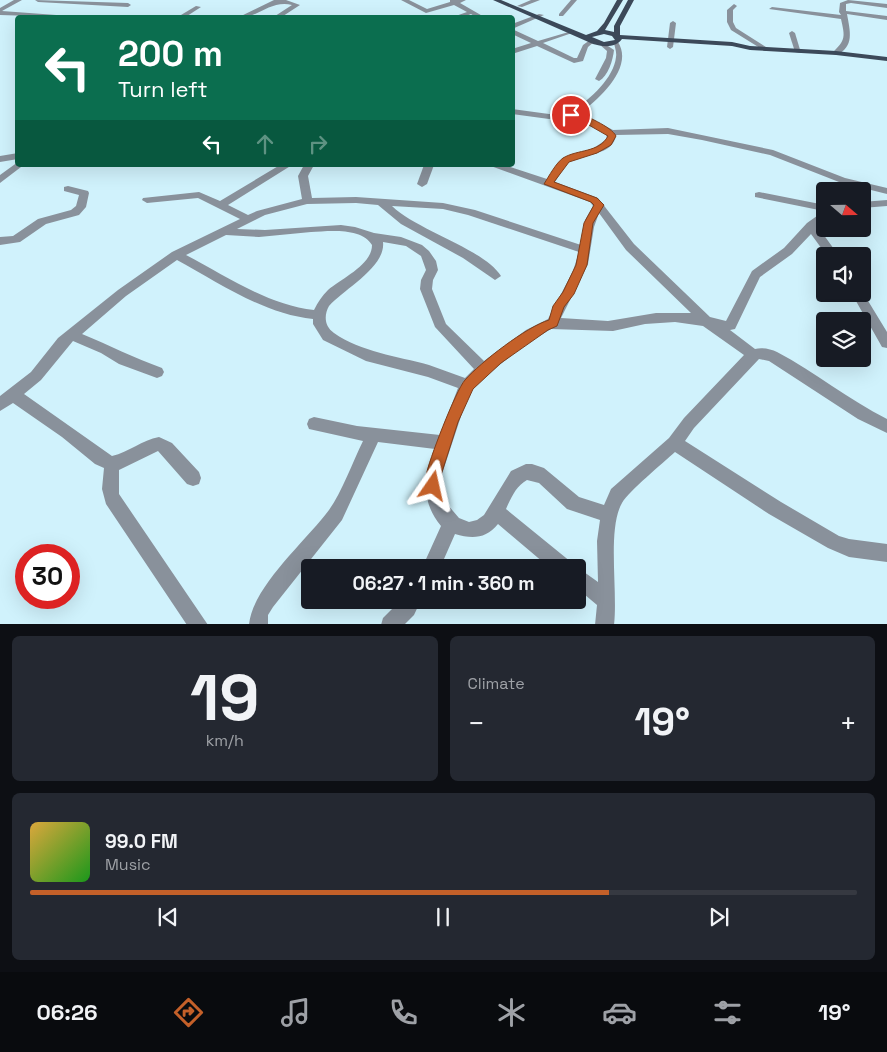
<!DOCTYPE html>
<html lang="en">
<head>
<meta charset="utf-8">
<style>
  body { margin:0; font-family:"Space Grotesk",sans-serif; background:#242831; color:#f1f3f6; height:100vh; display:flex; flex-direction:column; font-size:19px; white-space:nowrap }
  * { box-sizing:border-box; margin:0 }
  p { font-size:16px; color:#9ea1a6 }
  .icon { flex:none; width:28px; height:28px; fill:none; stroke:currentColor; stroke-width:2; stroke-linecap:round; stroke-linejoin:round }
  .map { position:relative; height:624px; overflow:hidden }
  .details { display:flex; flex-direction:column; gap:12px; padding:12px; background:#0d0f14; flex:1 }
  .details>* { flex:none }
  .hud { position:absolute; left:15px; top:15px; width:500px; height:152px; border-radius:5px; box-shadow:0 5px 20px #0002; background:#0b6e4f; color:#fff; overflow:hidden }
  .needle { width:32px; rotate:110deg }
  .tools { position:absolute; left:816px; top:182px; display:grid; gap:10px }
  .tools a { display:grid; place-items:center; width:55px; height:55px; border-radius:5px; background:#171b24; box-shadow:0 5px 20px #0002; font-size:25px }
  .speed { position:absolute; left:15px; top:544px; display:flex; gap:10px; font-size:25px; font-weight:700; text-align:center }
  .speed>* { display:grid; place-content:center; width:65px; height:65px; border-radius:50%; background:#171b24; box-shadow:0 5px 20px #0002; line-height:1 }
  .speed .limit { border:8px solid #d22; background:#fff; color:#111 }
  .pin { position:absolute; display:grid; place-items:center; width:42px; height:42px; color:#fff; margin:-21px; border:2px solid #fff; border-radius:50%; box-shadow:0 1px 5px #0007 }
  .me { position:absolute; width:55px; margin:-28px; rotate:11deg; stroke-linejoin:round; filter:drop-shadow(0 0 4px #0008) }
  .turn { display:flex; align-items:center; gap:18px; height:105px; padding:0 20px; font-size:22px }
  .turn .icon { width:65px; height:65px; stroke-width:2.5 }
  .turn b { display:block; font-size:35px; line-height:42px }
  .lanes { display:flex; align-items:center; height:48px; padding:0 20px; background:#0003; justify-content:center; gap:25px; direction:ltr }
  .lanes .off { opacity:.35 }
  .big { font-size:38px; font-weight:700; line-height:1.1 }
  .details .tile { flex:1; display:flex; flex-direction:column; justify-content:center; gap:8px; min-width:0; padding:0 18px; border-radius:8px; background:#242831 }
  .details .dial { align-items:center; gap:0 }
  .dial b { font-size:65px; line-height:1 }
  .song { display:flex; align-items:center; gap:15px }
  .cover { width:60px; height:60px; border-radius:8px; background:linear-gradient(135deg,hsl(40 70% 55%),hsl(120 70% 35%)) }
  .played { height:5px; border-radius:2px; background:linear-gradient(90deg,#c46029 70%,#363941 70%) }
  .keys { display:flex; justify-content:space-around; direction:ltr }
  .heat { display:flex; justify-content:space-between; align-items:center; font-size:28px; direction:ltr }
  .details .tiles { flex:1; display:grid; gap:12px; grid-template-columns:1fr 1fr }
  .tile:last-child { grid-column:span 2 }
  .trip { position:absolute; left:301px; top:559px; width:285px; height:50px; border-radius:5px; background:#171b24; box-shadow:0 5px 20px #0002; font-weight:700; line-height:50px; text-align:center }
  .menu { display:flex; height:80px; justify-content:space-around; align-items:center; background:#090b0e; color:#9ea1a6 }
  .menu .icon { width:35px; height:35px }
  .menu .selected { color:#c46029 }
  .menu b { font-size:22px; color:#f1f3f6 }
  .map>svg:first-child { display:block }
  .lines { fill:none; stroke-linecap:round; stroke-linejoin:round }
  .minor { fill:#89919b; fill-rule:evenodd }
  .major { fill:#3c4959; fill-rule:evenodd }
  .route { fill:#c46029; stroke:#7f3e1b }
</style>
</head>
<body>
<div class="map">
<svg width="887" height="625" viewBox="0 0 887 625">
  <rect width="100%" height="100%" fill="#d0f2fc"/>
  <g class="lines">
    <g class="minor">
      <path d="M14,0H22L2,11L97,18L0,15V8Z"/>
      <path d="M35,0L128,3L131,5L128,7L38,2Z"/>
      <path d="M274,0H286L300,5L280,18H272L292,5C270,0 259,18 237,18Z"/>
      <path d="M401,0H409L427,9L450,2V0H466L460,3L486,18H477L471,14L461,18H450L467,12L454,5L426,13Z"/>
      <path d="M531,0H540L522,7L517,6Z"/>
      <path d="M571,0H577L563,16H559V14Z"/>
      <path d="M848,0L887,4V8L851,3L846,4V11L887,16V20L847,14C850,31 855,47 836,55L832,53C846,40 845,37 841,19L769,9L772,7L841,15L839,12L840,3Z"/>
      <path d="M734,4L737,6L733,10V22L736,28L769,49V51H765L731,30L727,22V10Z"/>
      <path d="M196,6L201,7L184,18H176Z"/>
      <path d="M539,14L544,15L512,29V24Z"/>
      <path d="M673,21L676,23L673,47L670,49L667,47L670,23Z"/>
      <path d="M512,29L538,41L572,31V33L543,43L574,58H577L583,45L590,40L595,41L588,47L583,61L574,63L537,46L512,54V49L531,43L512,34Z"/>
      <path d="M792,31L795,33L801,53L795,52L789,33Z"/>
      <path d="M602,42L614,50C613,60 608,76 599,81L595,79L606,58L607,51L599,44Z"/>
      <path d="M614,42H618C634,67 600,99 580,113L613,130L668,128L773,150L845,178L887,188V194L839,182L770,155L702,140L668,134L616,135C614,156 581,154 569,162C564,166 559,176 555,182L598,198L634,244L710,317L726,321L752,271L784,248L807,223L824,211L755,197V193L759,192L825,205V220L818,227L839,256H827L811,234L792,254L760,277L735,329L730,330L755,349C762,347 771,349 777,352C815,372 849,400 887,419V433L858,419L769,361L759,359L694,428L685,441L781,502L839,536L849,539L887,544V562L849,557L828,548L769,514L675,452C663,463 629,491 622,503C607,529 618,591 614,625H595L597,605L578,589V569L584,572L598,582L597,541L600,520L567,509L539,483L527,480C516,486 511,498 506,509L571,562L574,568H550L498,524C486,539 472,539 455,534L440,568H422L441,526C420,500 424,477 435,449L378,442L342,520L273,607L268,615V625H249C252,587 306,541 329,510C342,492 353,461 363,441L309,429L307,424L309,419L314,417L357,426L440,435L458,388L428,377L366,361L323,340L313,324V319C264,314 219,283 177,260L126,296L82,334C109,345 134,358 162,368L164,372L162,376L157,378L119,364L101,353L73,341L41,380L24,394L112,456C129,452 142,440 159,437L172,443L199,472L201,478L199,484L193,486L187,484L158,451L119,470V494L208,625H187L106,504L102,489L104,468L95,464L62,437L13,403L0,411V396L31,372L58,338L118,290L172,252L240,219L198,198L147,203L142,200L143,198L199,192L220,201L280,165H292L228,205L248,215L257,211L302,199L298,176L304,165H314L308,176L312,198L356,197L443,203L475,210L581,245L585,220L593,206L590,202L488,165H504L547,179L563,158L591,150L607,139L606,133L574,116L549,119L512,114V109L549,114L568,113L566,111L570,109L574,110C590,99 614,78 616,57C617,51 614,46 614,42ZM356,203L378,205L401,224L463,258L495,280L501,276C484,249 418,231 392,206L443,209L468,215L579,252L573,271L548,319L526,330L484,361L446,324L432,289L433,280L438,270L436,261L429,251L422,245L401,237L374,233L355,227L341,225L265,230L237,229L265,215L307,204ZM599,213L626,250L691,313H656L608,321L561,318L588,264L594,227ZM311,232C328,231 362,227 372,245C372,265 342,278 328,290C322,296 318,302 314,310C268,305 226,276 186,255L226,235L259,237ZM383,242L406,246L421,256L426,270L421,280L420,289L435,327L474,369L465,378C453,374 441,369 429,365C397,356 361,352 334,333C324,326 324,315 329,306C344,289 386,267 383,242ZM675,322L703,326L744,355L684,418L669,438L611,489L604,505L579,497L544,468L532,464H526L511,471L484,515L477,520L469,522L459,518L447,504L441,480L443,471L464,407L472,390L486,376L523,346L551,329L613,331L645,324Z"/>
      <path d="M18,153V159L0,162V156Z"/>
      <path d="M18,162V165H23L21,167L0,183V175Z"/>
      <path d="M424,165H434L427,184L422,187L417,184Z"/>
      <path d="M68,186L88,191L89,193L86,207L79,215L46,224L20,242L0,245V237L13,236L38,219L71,210L76,206L79,195L64,191V187Z"/>
      <path d="M887,200V206L862,208V202Z"/>
      <path d="M862,291L887,332V348L882,347L852,294H862Z"/>
      <path d="M401,600H421L414,615L404,625H381L383,618Z"/>
    </g>
    <path class="major" d="M493,0H501L586,35L597,31L604,23L617,0H623L605,30L614,32V26L628,0H634L620,26V35L732,42L750,46L836,51L887,57V61L836,55L750,50L732,46L622,39C616,48 603,47 593,44ZM604,34L612,36L615,40L604,42L592,37Z"/>
  </g>
  <path class="route" d="M574,111C584,115 612,127 616,136L611,145L597,153L569,162L554,182L597,198L604,205L593,223L587,265L574,294L564,307L557,326L548,330L501,363L473,389L458,422L441,475L439,491L433,493L428,491C426,486 426,482 426,476C428,462 456,390 465,380C481,362 526,327 549,320L553,306L563,292L576,265L584,223L594,205L591,202L544,184C549,176 556,163 563,158C578,149 599,153 608,136L573,116H568V113Z"/>
</svg>
<div class="tools">
<a><svg class="needle" viewBox="-14 -14 28 28"><path d="M0-13l5 13h-10z" fill="#e53935"/><path d="M0 13l5-13h-10z" fill="#9ea1a6"/></svg></a>
<a><svg class="icon" aria-label="sound" viewBox="0 0 24 24"><path d="M4 9h4l5-4v14l-5-4H4zM17 9q2 3 0 6"/></svg></a>
<a><svg class="icon" aria-label="layers" viewBox="0 0 24 24"><path d="M12 4l9 5-9 5-9-5zM3 14l9 5 9-5"/></svg></a>
</div>
<div class="speed"><div class="limit">30</div></div>
<div class="pin" style="left:571px;top:115px;background:#d93025"><svg class="icon" aria-label="arrive" viewBox="0 0 24 24"><path d="M6 21V4h12l-3 4 3 4H6"/></svg></div>
<svg class="me" style="left:433px;top:486px" viewBox="-20 -20 40 40"><path d="M0-17L14 15 0 8-14 15z" fill="#c46029" stroke="#fff" stroke-width="4"/></svg>
<div class="trip">06:27 · 1 min · 360 m</div>
<div class="hud">
<div class="turn"><svg class="icon" aria-label="left" viewBox="0 0 24 24"><path d="M17 20v-9H6M10 6l-5 5 5 5"/></svg><div><b>200 m</b>Turn left</div></div>
<div class="lanes"><svg class="icon" aria-label="left" viewBox="0 0 24 24"><path d="M17 20v-9H6M10 6l-5 5 5 5"/></svg><svg class="icon off" aria-label="ahead" viewBox="0 0 24 24"><path d="M12 20V5M6 11l6-6 6 6"/></svg><svg class="icon off" aria-label="right" viewBox="0 0 24 24"><path d="M7 20v-9h11M14 6l5 5-5 5"/></svg></div>
</div>
</div>
<section class="details">
<div class="tiles">
<div class="tile dial"><b>19</b><p>km/h</p></div>
<div class="tile"><p>Climate</p>
<div class="heat"><a>−</a><b class="big">19°</b><a>+</a></div>
</div>
<div class="tile">
<div class="song"><i class="cover"></i><div><b>99.0 FM</b><p>Music</p></div></div>
<div class="played"></div>
<div class="keys"><svg class="icon" aria-label="previous" viewBox="0 0 24 24"><path d="M18 5L8 12l10 7zM5 5v14"/></svg><svg class="icon" aria-label="pause" viewBox="0 0 24 24"><path d="M8 5v14M16 5v14"/></svg><svg class="icon" aria-label="next" viewBox="0 0 24 24"><path d="M6 5l10 7-10 7zM19 5v14"/></svg></div>
</div>
</div>
</section>
<nav class="menu">
<b>06:26</b>
<svg class="icon selected" aria-label="directions" viewBox="0 0 24 24"><path d="M12 3l9 9-9 9-9-9zM9 14v-3h6M13 9l2 2-2 2"/></svg>
<svg class="icon" aria-label="music" viewBox="0 0 24 24"><path d="M9 18V5l10-2v13"/><circle cx="6" cy="18" r="3"/><circle cx="16" cy="16" r="3"/></svg>
<svg class="icon" aria-label="phone" viewBox="0 0 24 24"><path d="M5 4h4l2 5-3 2q2 4 5 5l2-3 5 2v4C11 20 4 13 5 4z"/></svg>
<svg class="icon" aria-label="climate" viewBox="0 0 24 24"><path d="M12 3v18M4 7l16 10M4 17L20 7"/></svg>
<svg class="icon" aria-label="car" viewBox="0 0 24 24"><path d="M5 17H2v-5l4-1 3-4h7l3 4 3 1v5h-3M9 17h6M6 11h13"/><circle cx="7" cy="17" r="2"/><circle cx="17" cy="17" r="2"/></svg>
<svg class="icon" aria-label="filters" viewBox="0 0 24 24"><path d="M4 7h16M4 17h16"/><circle cx="9" cy="7" r="2"/><circle cx="15" cy="17" r="2"/></svg>
<b>19°</b>
</nav>
</body>
</html>
